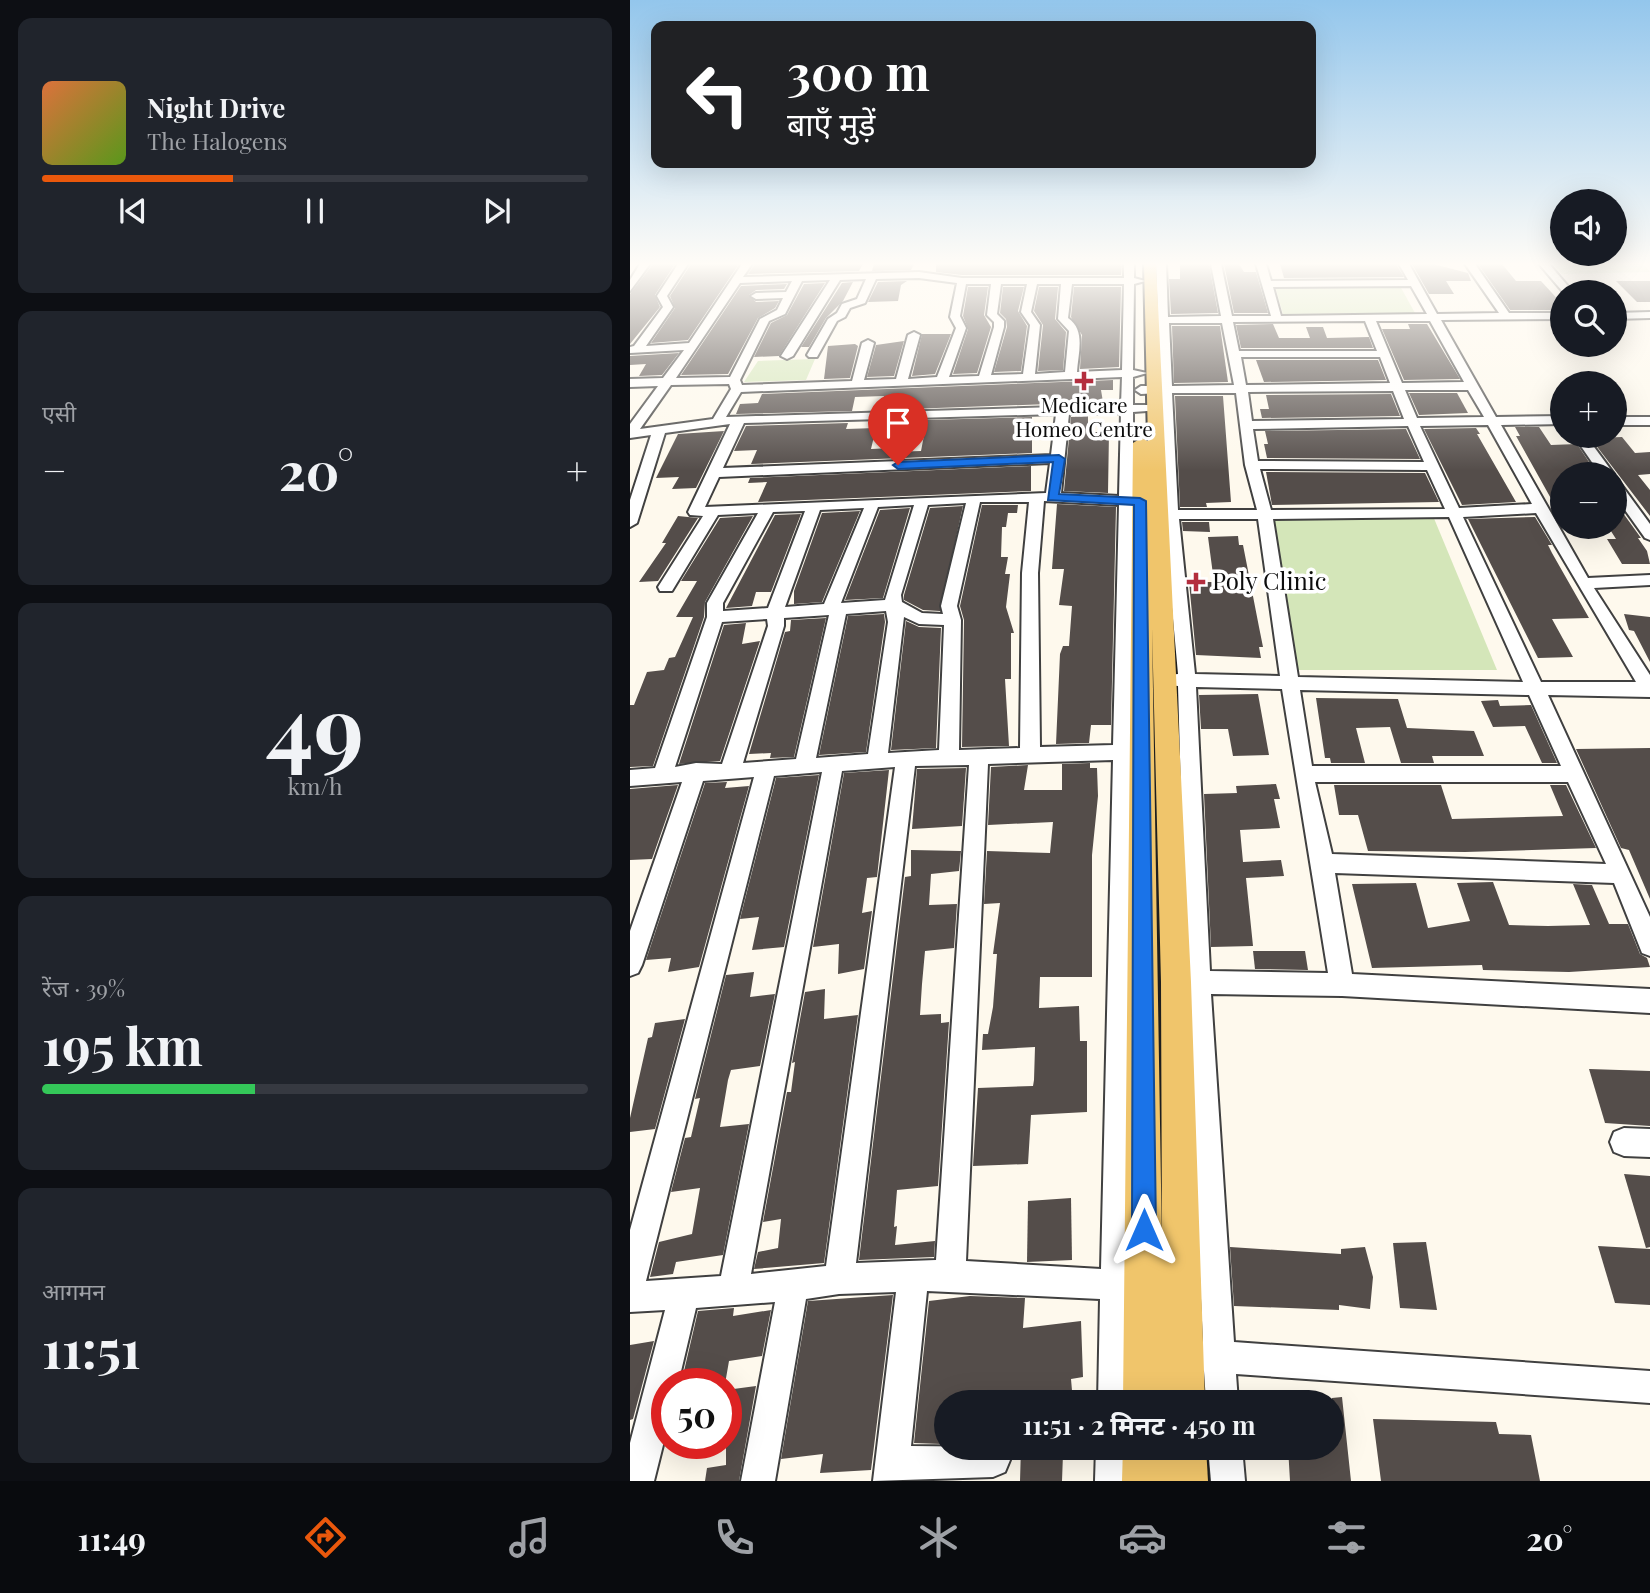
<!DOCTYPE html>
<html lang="hi">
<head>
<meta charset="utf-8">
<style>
  body { margin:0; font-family:"Playfair Display","Noto Sans Devanagari",serif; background:#20242c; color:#f1f3f6; height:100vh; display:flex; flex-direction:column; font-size:26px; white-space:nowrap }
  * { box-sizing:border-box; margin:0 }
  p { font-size:23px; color:#9ea1a6 }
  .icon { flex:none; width:38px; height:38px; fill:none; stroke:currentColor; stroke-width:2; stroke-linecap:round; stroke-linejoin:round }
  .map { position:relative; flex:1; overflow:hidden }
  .drawer { display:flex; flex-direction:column; gap:18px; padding:18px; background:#0d0f14; width:630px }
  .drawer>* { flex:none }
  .top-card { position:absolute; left:21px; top:21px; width:665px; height:147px; border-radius:14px; box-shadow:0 7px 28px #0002; background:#202124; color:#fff; overflow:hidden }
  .controls { position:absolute; left:920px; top:189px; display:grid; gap:14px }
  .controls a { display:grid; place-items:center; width:77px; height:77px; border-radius:50%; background:#171b24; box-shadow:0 7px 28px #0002; font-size:35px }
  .speed { position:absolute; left:21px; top:1368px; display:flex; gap:14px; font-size:35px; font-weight:700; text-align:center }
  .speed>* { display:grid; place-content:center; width:91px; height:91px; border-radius:50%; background:#171b24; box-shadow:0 7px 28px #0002; line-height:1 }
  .speed .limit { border:10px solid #d22; background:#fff; color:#111 }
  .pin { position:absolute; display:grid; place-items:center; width:60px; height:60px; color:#fff; margin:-72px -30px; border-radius:50% 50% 50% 0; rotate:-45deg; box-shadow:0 0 7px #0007 }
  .pin .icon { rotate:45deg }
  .me { position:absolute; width:77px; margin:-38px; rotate:0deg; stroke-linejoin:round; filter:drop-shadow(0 0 5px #0008) }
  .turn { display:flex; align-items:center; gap:24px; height:147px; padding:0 21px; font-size:32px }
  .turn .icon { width:91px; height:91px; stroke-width:2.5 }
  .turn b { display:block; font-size:49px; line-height:60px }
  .big { font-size:52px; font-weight:700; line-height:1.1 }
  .drawer .card { flex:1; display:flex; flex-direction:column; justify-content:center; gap:10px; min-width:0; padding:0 24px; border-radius:14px; background:#20242c }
  .drawer .dial { align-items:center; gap:0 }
  .dial b { font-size:91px; line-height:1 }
  .song { display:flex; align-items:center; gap:21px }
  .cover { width:84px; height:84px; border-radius:10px; background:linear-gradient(135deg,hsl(20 70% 55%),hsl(90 70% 35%)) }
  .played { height:7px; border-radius:4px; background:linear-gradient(90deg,#ea580c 35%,#363941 35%) }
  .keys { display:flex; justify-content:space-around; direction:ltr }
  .heat { display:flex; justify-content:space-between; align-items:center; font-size:38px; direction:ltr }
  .charge { height:10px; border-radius:5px; background:linear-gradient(90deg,#34c759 39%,#363941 0) }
  .trip { position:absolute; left:304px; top:1390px; width:410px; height:70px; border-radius:35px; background:#171b24; box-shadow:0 7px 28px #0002; font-weight:700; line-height:70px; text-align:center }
  .menu { display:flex; height:112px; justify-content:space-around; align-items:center; background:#090b0e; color:#9ea1a6 }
  .menu .icon { width:49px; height:49px }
  .menu .current { color:#ea580c }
  .menu b { font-size:32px; color:#f1f3f6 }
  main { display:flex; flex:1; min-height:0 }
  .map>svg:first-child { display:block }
  .green { fill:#d4e6b9 }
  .building { fill:#544d4a }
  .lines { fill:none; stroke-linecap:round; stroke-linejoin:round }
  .minor-casing { stroke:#404040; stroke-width:4 }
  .major-casing { stroke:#1e1e1e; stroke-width:4 }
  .minor { fill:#fff; fill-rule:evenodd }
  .major { fill:#f0c56b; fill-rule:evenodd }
  .route { fill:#1a73e8; stroke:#114b97; stroke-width:2 }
  .poi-dot { fill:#b32e3e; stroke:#fff; stroke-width:2.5 }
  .labels { text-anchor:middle; stroke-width:7; stroke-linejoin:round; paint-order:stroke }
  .far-poi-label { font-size:21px; fill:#0d0d0d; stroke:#fff }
  .poi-label { font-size:24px; fill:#0d0d0d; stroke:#fff; text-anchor:start }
</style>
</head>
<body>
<main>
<section class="drawer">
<div class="card">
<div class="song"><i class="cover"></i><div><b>Night Drive</b><p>The Halogens</p></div></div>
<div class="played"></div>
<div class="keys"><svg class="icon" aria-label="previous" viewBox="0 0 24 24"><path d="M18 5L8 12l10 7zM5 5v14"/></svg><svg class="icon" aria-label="pause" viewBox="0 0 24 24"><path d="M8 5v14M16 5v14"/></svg><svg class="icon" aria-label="next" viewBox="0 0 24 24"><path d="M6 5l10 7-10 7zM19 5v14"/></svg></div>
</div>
<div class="card"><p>एसी</p>
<div class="heat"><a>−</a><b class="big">20°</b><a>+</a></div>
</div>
<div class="card dial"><b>49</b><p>km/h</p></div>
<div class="card"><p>रेंज · 39%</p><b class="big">195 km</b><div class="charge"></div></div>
<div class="card"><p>आगमन</p><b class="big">11:51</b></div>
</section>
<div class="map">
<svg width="1020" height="1481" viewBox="0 0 1020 1481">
  <rect width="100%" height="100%" fill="#fef9ed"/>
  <g class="green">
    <path d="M923,264H1014L1020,272L932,274Z"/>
    <path d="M645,286H770L785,313L653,314Z"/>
    <path d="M185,359L176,380L114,382L128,361Z"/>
    <path d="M636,516H803L867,670H665Z"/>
  </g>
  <g class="building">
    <path d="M23,264H45L25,295L30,307L0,344V294Z"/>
    <path d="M61,264H109L58,340L21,343L45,308L40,296Z"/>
    <path d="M125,264H233L229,271L118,274Z"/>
    <path d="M244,264H284L281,270L242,271Z"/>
    <path d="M306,264H492L491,275H332L306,272Z"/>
    <path d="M550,264H579L588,313L541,314L539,279H550Z"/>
    <path d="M594,264H609L614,272H626L638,313H604Z"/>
    <path d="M650,264H766L774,277L654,278Z"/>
    <path d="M782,264H803L838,273L841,281H816L824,294H799Z"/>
    <path d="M848,264H872L886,281H911L933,305V310H880Z"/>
    <path d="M277,281L271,285L268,301L238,302L248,282Z"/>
    <path d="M986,281H1020V302H1007Z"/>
    <path d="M223,282L213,301L196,318L179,347H171L212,283Z"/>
    <path d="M195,283L149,356L124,357L141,323L157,315L174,284Z"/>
    <path d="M157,284L154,289L126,290L119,295L126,302L149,301L145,308L128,318L98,374L51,375L111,286Z"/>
    <path d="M338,287H358L354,315L361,327L347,373L323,374L338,329L333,316Z"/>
    <path d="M373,287H394L388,311L397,326L391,371L364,372L377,327L376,319L370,313Z"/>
    <path d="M409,287H428L425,319L436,332L433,370L408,371L413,325L404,311Z"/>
    <path d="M444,287H491L489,367L450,369L452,335L441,317Z"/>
    <path d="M643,324L649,338H680L676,327H693L697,338L739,337L743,348H611L606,325Z"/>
    <path d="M778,324H797L830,379L774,380L752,329H780Z"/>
    <path d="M542,326H590L598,382L544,383Z"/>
    <path d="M292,334H321L305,374L282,376Z"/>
    <path d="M274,341L264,376L237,377L246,345Z"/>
    <path d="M225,344L228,346L220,378L194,379L198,346Z"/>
    <path d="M49,353L32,375L9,376L16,364L0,365V356Z"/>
    <path d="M626,360H748L756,380L634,382Z"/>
    <path d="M483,380V390H471L473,402L252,410L254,396L225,397L222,411L106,414L110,404L128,403L132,394Z"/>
    <path d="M779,393H827L838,413L789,415Z"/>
    <path d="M761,394L770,416L632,418L630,409H639L636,395Z"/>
    <path d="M545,396H593L601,502L576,503L577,507H550Z"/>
    <path d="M458,416V432H479L478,493L434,491L441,417Z"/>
    <path d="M402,417V453L121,464L127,450L104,451L116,426L218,423L216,429L246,428L241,449L262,448L261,452L291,451L297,420Z"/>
    <path d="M885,427H909L921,445L947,444L967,474H933V520L886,436H890Z"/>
    <path d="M846,428L850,434H847L886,502L832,505L794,429Z"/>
    <path d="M776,429L790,459L637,458L634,444H638L635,431Z"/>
    <path d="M94,431L66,488L42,489L49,477L26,478L48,434Z"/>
    <path d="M992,437L1005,453L1020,452V474L1008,475L1020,490V516L965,444H971L966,438Z"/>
    <path d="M401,466V491L128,502L137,482L118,483L120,478Z"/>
    <path d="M636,472L795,473L809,502L642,505Z"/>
    <path d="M985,502L1011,538H1008L1017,551L1020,564H992L977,539H986L979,528H985Z"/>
    <path d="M427,504L486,507L481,725H461L459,743L426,744L430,654L433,646H439L442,606L429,605L434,569H422Z"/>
    <path d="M352,505H388L387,513H378L376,527H372L371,557H378L375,574H380L376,607L384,633H381V679H375L379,746L332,747L334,620L330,606Z"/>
    <path d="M333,506L310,611L293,610L274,600V595L300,508Z"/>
    <path d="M280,508L253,598L215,600L250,510Z"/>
    <path d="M230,511L192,602L164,604V591L192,513Z"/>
    <path d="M171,514L141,592H126L122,606L96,608L145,515Z"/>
    <path d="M48,516L68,518L28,581L9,582L36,543H32Z"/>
    <path d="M123,516L75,602L74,617L23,766L0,767V705H4L17,672L34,670L39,658L45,657L63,617H46L67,581H51L90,518Z"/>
    <path d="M905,517L922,545H918L922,553L959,618L922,619L943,657L908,658L838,519Z"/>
    <path d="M552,522H579L580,532L553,531Z"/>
    <path d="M608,536L609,545H613L629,627L633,647H629L631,658L566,655L559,582H584L578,537Z"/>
    <path d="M254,614L255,622L236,752L189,755L218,616Z"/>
    <path d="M994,614L1020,617V662L1004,631L999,630Z"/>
    <path d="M196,618L164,757L140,758L141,753L119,754L155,632L160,631L161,620Z"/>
    <path d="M276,621L289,627L311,628L306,748L261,750Z"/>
    <path d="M116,623L112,644L130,641L90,761L49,764L94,625Z"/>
    <path d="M628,694L639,755L603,756L598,729H571L569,695Z"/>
    <path d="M686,698L768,699L777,728L844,731L854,756H802L804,763H771L760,727L726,728L735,763H701L700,758H695Z"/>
    <path d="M868,700L870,706L901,705L927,763H912L895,726L863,727L851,701Z"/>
    <path d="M1020,748V899L999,850L991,848L946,749Z"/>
    <path d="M460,763V768H467L468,796L462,855V977H410L409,1008L449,1006L450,1041H457V1112L401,1115L398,1164L343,1166L348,1088L403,1086L404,1080L405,1047L352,1050L353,1034H358L363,1007L367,954H363L370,903L354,904L357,851L420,853L423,822L358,825L361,767L398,765L394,790H432V764Z"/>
    <path d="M336,768L332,826L282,829L287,769Z"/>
    <path d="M259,770L247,877L237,878L232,913L242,911L234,969L208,974L209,944L183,947L214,773Z"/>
    <path d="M189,775L154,947L122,950L129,917L110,919L146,778Z"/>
    <path d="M97,782L95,788L119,786L69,967L38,972L41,958L16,960L75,783Z"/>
    <path d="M646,784L650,799H644L650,828L610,830L613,862L651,860L654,876L616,878L623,946L581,947L574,794L607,793L606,786Z"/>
    <path d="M48,785L22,859L0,860V789Z"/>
    <path d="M704,785H811L822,819L933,816L920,785H936L966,848L835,852L738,851L728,815H709Z"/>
    <path d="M281,850L331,851L329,871L301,874L299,905L327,904L324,948L295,951L292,984L290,1015L311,1014V1023L319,1022L308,1186L267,1190L264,1227L267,1226L265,1245L305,1241L304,1257L229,1260L275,877L281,876Z"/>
    <path d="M863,882L879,925L918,926L960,925L943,884L962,885L979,924H998L1010,954L1017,958L1020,967L939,972L853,970L852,965L742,968L722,884L786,883L798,928L840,921L827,883Z"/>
    <path d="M623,951H675L678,970L625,969Z"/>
    <path d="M124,972L120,997L145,994L130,1066L101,1070L98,1080L90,1127L119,1124L93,1255L46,1262L43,1274L20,1277L29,1242L62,1234L70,1188L41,1192L55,1138L61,1137L70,1098L65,1099L96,975Z"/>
    <path d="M195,989L194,1019L228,1015L194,1263L124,1269L128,1252L148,1248L151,1219L133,1222L157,1092H161L165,1062L162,1063L175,992Z"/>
    <path d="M55,1019L25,1129L0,1132V1118L18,1038L22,1037L25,1023Z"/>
    <path d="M959,1069L1020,1071V1126L975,1123Z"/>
    <path d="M994,1174L1020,1176V1247L1016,1248Z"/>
    <path d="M441,1198L442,1260L397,1262L398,1201Z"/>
    <path d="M796,1242L807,1310L770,1308L763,1243Z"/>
    <path d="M968,1246L1020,1249V1305L985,1303Z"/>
    <path d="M600,1247L711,1254V1249L735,1247L743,1277L740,1309L709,1305V1310L604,1306Z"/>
    <path d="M263,1295L241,1470L190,1473L193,1454L151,1459L178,1301Z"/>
    <path d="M340,1296L395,1298L393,1328L451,1321L453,1377L441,1379L443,1402H317L314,1404L312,1444L284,1443L299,1301Z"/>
    <path d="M104,1308L103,1316L141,1310L132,1356L99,1361L95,1384H51L68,1311Z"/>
    <path d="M24,1341L3,1419L0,1420V1345Z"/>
    <path d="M126,1386L109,1481H75L77,1468L96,1465V1390Z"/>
    <path d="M712,1397L721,1481H660L658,1447H702V1398Z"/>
    <path d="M743,1419L866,1422L869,1434L901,1435L910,1481H751Z"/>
    <path d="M391,1447H414V1455L433,1454L432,1481H390Z"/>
  </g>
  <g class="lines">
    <defs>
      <g id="minor">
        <path d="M10,264H20L0,291V280Z"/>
        <path d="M48,264H58L37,296L43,307L16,346L59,343L112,264H122L113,277L289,272L332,278H494V264H504V278L515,281L504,284L503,370L517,373L503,377V405H530V393L511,394L505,390L511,386H530L528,323L518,320L528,317L526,264H536L538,317L591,316L581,264H591L602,316H641L626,264H636L641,281L778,280L769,264H779L807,314L869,313L835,264H845L879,313H933V319L811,320L866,417L933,416V424L871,425L958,578L1020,575V585L964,588L1020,675V697L918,695L1020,917V956L1012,953L984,883L705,873L722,974L1020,989V1013L712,996L581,994L604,1342L1020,1371V1403L606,1374L608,1402H576L574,1371L566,1367L561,1356L566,1345L573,1342L557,993L547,990L544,982L547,974L556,971L548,686L538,685L535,680L538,675L548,674L534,519L522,515L534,511L531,410L503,412V497L512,501L503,505L502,745L512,752L502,759L501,1272L509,1275L513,1286L509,1297L501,1300L500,1402H468L470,1299L297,1291L281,1446L373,1447L380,1460L375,1472L363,1477L243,1481L266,1292L209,1294L176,1299L145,1481H111L145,1302L66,1308L48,1384H37V1429L24,1481H0V1443L35,1310L0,1312V1230L124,777L73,781L12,965L8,973L0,976V931L52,782L0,786V770L25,768L77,617V603L128,513L88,515L42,591H30L28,587L73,516L60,515L58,512L100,424L35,433L7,523L0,527V500L21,435L0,438V424L28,386L0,387V379L33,378L54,350L0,353V347L4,346L33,307L27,296ZM289,278L327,283L320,317L326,328L307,377L278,379L290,335L284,332L278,335L266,379L234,380L244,343L238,340L232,343L222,381L112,385L110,380L139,321L155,314L172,281L200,280L151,356L157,359L163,356L210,280L236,279L227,299L212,304L207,313L198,319L177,355L179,357H187L207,321L215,317L220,308L235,303L246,279ZM162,281L156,292L126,293L121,296L126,299L153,298L147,310L130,319L100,377L46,378L110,283ZM336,284H361L357,315L364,322V327L349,376L319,377L336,328L330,316ZM371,284H397L391,312L400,325L393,374L361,375L374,327V321L367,314ZM407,284H431L428,319L439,331L435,372L405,374L410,325L401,312ZM442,284H494L492,370L447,372C448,353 456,330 438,318ZM781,286L797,314L651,316L643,287ZM735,321L747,351H609L603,322ZM746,321H800L834,382L772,383ZM539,323H592L604,385L542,386ZM611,357H750L760,383L616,385ZM492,377L491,405L96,417L111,392ZM99,384L101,389L83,419L10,429L41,385ZM775,390H838L854,417L787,418ZM763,391L774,419L622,421L618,392ZM542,393H606L615,465L627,510H548ZM491,413L489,496L431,493L439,414ZM426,414L421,455L93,468L114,423ZM858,425L902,504L829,508L790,426ZM778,426L794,462L628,461L623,429ZM420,463L416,493L75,507L89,477ZM630,469L797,470L815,509L641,510ZM414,501L489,505L483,745L410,747L408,573ZM350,502H399L392,573L390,748L329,750L331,620L327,606ZM336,503L311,606L313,614L292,613L272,602L271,595L298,505ZM284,505L255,600L211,603L248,507ZM234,508L194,604L155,607L190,510ZM175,511L138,608L93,611V603L143,512ZM906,513L1006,682H911L833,517ZM819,517L893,682L668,677L643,519ZM549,519H628L650,676L565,674ZM256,611L258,622L238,754L186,758L216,614ZM199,615L166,759L113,763L154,626V618ZM274,617L289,624L314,625L309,750L258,753ZM137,619L138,626L92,764L66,763L45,767L92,622ZM566,687L652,689L698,973L580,971ZM670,690L899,695L931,766H682ZM483,760L471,1269L336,1261L358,764ZM339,765L306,1260L226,1263L285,766ZM265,767L196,1266L121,1274L212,771ZM192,772L91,1276L16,1281L144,776ZM685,782H938L976,864L702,854Z"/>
        <path d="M909,264H919L943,292H933Z"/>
        <path d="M1020,312V318L985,319V313Z"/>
        <rect x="985" y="417" width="35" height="8"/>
        <path d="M944,436H956L984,474H970Z"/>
        <path d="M985,482L990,483L1020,524V540L1015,538L985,496Z"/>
        <path d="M994,1128L1020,1129V1157L994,1156L984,1152L980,1142L984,1132Z"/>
        <path d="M466,1447H500L499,1481H465Z"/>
        <path d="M578,1447H612L615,1481H581Z"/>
      </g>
      <g id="major">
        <path d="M514,264H526L561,982L575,1402H493L503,443L511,438L518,441ZM522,628L531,982L532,1247Z"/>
        <path d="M493,1447H576L578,1481H492Z"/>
      </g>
    </defs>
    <use href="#minor" class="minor-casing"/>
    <use href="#major" class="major-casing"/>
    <use href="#minor" class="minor"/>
    <use href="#major" class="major"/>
  </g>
  <linearGradient id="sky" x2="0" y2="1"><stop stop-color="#93c6ec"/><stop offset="0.56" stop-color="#fffcf7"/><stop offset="1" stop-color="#fffcf7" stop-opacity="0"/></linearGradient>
  <rect width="1020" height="471" fill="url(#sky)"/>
  <path class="route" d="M429,455L435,459L429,494L510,498L516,501L526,1230L523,1238L514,1242L506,1238L502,1230L504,505L418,500L423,462L268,469L263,465L268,462Z"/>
  <g class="poi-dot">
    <path d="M450.5 370.5h7v7h7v7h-7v7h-7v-7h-7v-7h7z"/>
    <path d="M562.5 571.5h7v7h7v7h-7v7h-7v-7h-7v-7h7z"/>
  </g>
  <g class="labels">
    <g class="far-poi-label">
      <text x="454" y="413">Medicare<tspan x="454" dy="24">Homeo Centre</tspan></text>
    </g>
    <g class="poi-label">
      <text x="582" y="590">Poly Clinic</text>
    </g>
  </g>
</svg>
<div class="controls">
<a><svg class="icon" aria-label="sound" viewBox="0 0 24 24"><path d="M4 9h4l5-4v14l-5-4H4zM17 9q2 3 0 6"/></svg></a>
<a><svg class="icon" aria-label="search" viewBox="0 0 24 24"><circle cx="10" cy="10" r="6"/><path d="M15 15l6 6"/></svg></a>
<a>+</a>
<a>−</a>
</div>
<div class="speed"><div class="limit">50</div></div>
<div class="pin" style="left:268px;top:465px;background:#d93025"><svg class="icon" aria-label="arrive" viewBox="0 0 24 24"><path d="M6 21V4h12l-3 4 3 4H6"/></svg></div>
<svg class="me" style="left:514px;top:1230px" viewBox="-20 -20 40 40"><path d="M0-17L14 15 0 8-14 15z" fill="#1a73e8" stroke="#fff" stroke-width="4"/></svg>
<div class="trip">11:51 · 2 मिनट · 450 m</div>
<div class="top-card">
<div class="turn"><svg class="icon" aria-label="left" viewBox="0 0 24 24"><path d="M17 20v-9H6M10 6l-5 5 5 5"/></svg><div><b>300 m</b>बाएँ मुड़ें</div></div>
</div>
</div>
</main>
<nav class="menu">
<b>11:49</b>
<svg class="icon current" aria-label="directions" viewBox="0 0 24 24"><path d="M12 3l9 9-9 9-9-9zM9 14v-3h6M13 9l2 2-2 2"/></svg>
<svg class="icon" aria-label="music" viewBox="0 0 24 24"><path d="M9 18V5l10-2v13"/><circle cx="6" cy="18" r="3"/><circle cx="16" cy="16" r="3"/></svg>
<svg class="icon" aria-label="phone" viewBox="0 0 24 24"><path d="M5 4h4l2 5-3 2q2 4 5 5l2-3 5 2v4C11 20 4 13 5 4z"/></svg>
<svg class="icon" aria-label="climate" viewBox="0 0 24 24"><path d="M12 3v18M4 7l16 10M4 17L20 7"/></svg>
<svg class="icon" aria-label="car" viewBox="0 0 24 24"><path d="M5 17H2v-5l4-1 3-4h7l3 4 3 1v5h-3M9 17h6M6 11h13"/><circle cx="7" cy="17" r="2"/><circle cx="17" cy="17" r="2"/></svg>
<svg class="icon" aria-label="filters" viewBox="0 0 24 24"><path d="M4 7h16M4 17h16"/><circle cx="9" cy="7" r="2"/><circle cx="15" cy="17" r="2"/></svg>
<b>20°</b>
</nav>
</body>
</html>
